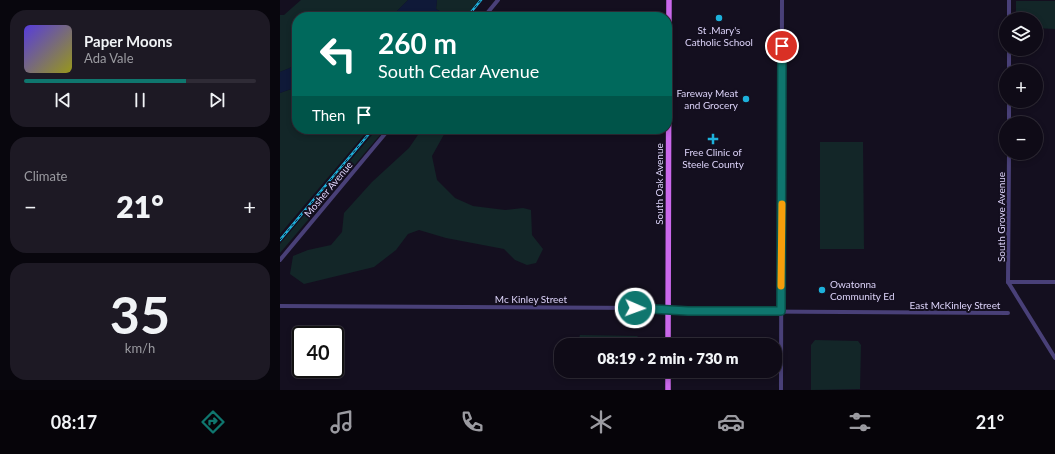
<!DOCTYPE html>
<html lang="en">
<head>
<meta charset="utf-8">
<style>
  body { margin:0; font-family:Lato,sans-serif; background:#1d1924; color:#f1f3f6; height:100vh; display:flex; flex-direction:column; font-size:15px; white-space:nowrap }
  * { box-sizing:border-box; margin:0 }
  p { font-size:13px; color:#9b9ba1 }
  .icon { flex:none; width:22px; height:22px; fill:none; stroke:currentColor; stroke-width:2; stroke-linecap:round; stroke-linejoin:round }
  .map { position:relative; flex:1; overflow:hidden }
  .panel { display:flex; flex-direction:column; gap:10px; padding:10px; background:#08060d; width:280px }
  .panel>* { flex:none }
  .hud { position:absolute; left:12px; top:12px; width:380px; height:122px; border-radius:16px; box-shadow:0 2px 6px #0003,0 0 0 1px #2f2b36; background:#00695c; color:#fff; overflow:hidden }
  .fabs { position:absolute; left:719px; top:12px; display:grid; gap:8px }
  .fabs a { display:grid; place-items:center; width:44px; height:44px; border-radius:50%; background:#0f0b17; box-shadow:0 2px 6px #0003,0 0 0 1px #2f2b36; font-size:20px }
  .speed { position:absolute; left:12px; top:326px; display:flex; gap:8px; font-size:20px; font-weight:700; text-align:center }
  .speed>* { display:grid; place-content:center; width:52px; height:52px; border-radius:50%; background:#0f0b17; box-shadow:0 2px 6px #0003,0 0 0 1px #2f2b36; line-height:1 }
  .speed .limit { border:2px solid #111; border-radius:6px; background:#fff; color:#111 }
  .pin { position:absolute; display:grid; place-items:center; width:34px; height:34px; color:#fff; margin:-17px; border:2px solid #fff; border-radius:50%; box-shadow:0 1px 4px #0007 }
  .me { position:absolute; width:44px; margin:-22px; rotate:92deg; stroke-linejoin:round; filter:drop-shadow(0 0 3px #0008) }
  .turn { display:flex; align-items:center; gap:14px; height:84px; padding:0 20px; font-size:18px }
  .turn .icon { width:52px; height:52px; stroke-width:2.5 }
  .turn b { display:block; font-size:28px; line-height:34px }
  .then { display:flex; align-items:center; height:38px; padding:0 20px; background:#0003; gap:8px; font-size:15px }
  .big { font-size:30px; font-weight:800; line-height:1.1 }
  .panel .card { flex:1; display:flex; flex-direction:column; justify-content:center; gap:6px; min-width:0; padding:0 14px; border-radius:16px; background:#1d1924 }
  .panel .dial { align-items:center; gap:0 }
  .dial b { font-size:52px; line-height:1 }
  .song { display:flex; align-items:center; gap:12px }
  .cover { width:48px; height:48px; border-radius:6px; background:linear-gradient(135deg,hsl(250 70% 55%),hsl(60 70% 35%)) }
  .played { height:4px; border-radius:2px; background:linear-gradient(90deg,#0f766e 70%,#2f2b36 70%) }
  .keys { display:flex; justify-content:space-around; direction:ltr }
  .heat { display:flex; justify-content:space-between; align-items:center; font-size:22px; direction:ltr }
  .trip { position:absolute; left:274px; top:338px; width:228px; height:40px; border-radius:16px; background:#0f0b17; box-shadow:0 2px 6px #0003,0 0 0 1px #2f2b36; font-weight:800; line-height:40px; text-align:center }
  .tabs { display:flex; height:64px; justify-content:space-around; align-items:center; background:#060409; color:#9b9ba1 }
  .tabs .icon { width:28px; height:28px }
  .tabs .selected { color:#0f766e }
  .tabs b { font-size:18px; color:#f1f3f6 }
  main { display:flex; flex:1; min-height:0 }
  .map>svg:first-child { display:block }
  .green { fill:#132628 }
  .water { fill:#0f1938 }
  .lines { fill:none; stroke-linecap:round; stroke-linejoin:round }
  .minor { stroke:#494078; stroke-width:4 }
  .major { stroke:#ca68eb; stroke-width:5.5 }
  .rail-casing { stroke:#1db1db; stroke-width:2.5 }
  .rail { stroke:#140f1f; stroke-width:1; stroke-dasharray:3; stroke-linecap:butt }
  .route-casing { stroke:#0a4d48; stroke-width:10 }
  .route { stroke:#0f766e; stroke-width:7 }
  .slow { stroke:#f59e0b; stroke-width:7 }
  .poi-dot { fill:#1db1db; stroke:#140f1f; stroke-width:1.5 }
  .labels { text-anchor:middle; stroke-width:4; stroke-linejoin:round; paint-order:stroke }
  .poi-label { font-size:10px; fill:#dcd3f9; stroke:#140f1f }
  .street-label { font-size:10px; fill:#dcd3f9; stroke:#140f1f }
</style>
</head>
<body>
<main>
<section class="panel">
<div class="card">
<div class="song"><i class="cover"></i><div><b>Paper Moons</b><p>Ada Vale</p></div></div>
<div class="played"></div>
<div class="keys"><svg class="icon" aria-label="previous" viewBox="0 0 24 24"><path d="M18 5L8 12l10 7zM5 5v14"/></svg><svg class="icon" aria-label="pause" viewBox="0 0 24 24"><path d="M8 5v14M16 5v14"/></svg><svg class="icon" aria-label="next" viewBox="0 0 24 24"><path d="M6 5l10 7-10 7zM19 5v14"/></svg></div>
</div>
<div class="card"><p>Climate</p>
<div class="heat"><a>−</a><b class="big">21°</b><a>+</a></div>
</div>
<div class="card dial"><b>35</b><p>km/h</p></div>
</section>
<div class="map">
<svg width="775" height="390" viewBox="0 0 775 390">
  <rect width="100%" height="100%" fill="#140f1f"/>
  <g class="green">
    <path d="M21,0H128L111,17H17V65L0,72V15H4Z"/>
    <path d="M157,0H199L185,17H165L163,13L156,9Z"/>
    <path d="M736,1H775V29L756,28V19H736Z"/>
    <path d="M11,89H17V129H89L0,234V93Z"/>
    <path d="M97,129H105L0,253V244Z"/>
    <path d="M142,129H167L152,156L157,180L175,198L193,206L225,210L243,208L251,210L252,235L263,249L256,263L247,265L235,260L224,249L166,238L139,230L128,234L116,250L94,267L24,284L10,274L13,256L28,250L51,245L62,232L64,213L92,182L129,148Z"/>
    <path d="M540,142H583L584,249H540Z"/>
    <path d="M300,335L357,336L359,338V345H299V338Z"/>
    <path d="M535,340L578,341L581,345L580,389L531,390V345Z"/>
  </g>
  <g class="water">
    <path d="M128,0H157L156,9L163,13L165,17H111Z"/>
    <path d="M17,65V89H11L0,93V72Z"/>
  </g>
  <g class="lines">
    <g class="minor">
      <path d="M204,17L218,0"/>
      <path d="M729,19V0"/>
      <path d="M729,49V71"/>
      <path d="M729,123V101"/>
      <path d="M0,260L109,129"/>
      <path d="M728,282L729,153"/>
      <path d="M728,282L775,358"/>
      <path d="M728,282H775"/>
      <path d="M0,306L367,308L408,311L728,313"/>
      <path d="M501,390L502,0"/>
    </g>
    <g class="major">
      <path d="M388,345L389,0"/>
      <path d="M388,371V390"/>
    </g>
    <defs>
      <g id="rail">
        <path d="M187,17L201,0"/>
        <path d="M0,240L93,129"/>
      </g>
    </defs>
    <use href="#rail" class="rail-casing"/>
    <use href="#rail" class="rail"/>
  </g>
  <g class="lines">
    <defs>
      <path id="route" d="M355,308L408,311H501L502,46"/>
    </defs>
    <use href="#route" class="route-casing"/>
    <use href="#route" class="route"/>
    <path class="slow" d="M501,286L502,204"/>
  </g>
  <g class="poi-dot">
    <circle cx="439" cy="18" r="4"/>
    <circle cx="466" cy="99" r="4"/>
    <path d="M431 133h4v4h4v4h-4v4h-4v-4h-4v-4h4z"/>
    <circle cx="542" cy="290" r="4"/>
  </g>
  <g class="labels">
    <g class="poi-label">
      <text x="439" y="34">St .Mary's<tspan x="439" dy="12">Catholic School</tspan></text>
      <text x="458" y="97" text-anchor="end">Fareway Meat<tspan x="458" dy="12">and Grocery</tspan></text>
      <text x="433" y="156">Free Clinic of<tspan x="433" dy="12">Steele County</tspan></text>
      <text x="550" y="288" text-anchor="start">Owatonna<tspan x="550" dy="12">Community Ed</tspan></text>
    </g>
    <g class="street-label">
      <text transform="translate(379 184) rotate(-90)" y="4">South Oak Avenue</text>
      <text transform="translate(48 189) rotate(-50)" y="4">Mosher Avenue</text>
      <text transform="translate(721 217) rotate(-90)" y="4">South Grove Avenue</text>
      <text x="251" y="303">Mc Kinley Street</text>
      <text x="675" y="309">East McKinley Street</text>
    </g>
  </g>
</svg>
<div class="fabs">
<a><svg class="icon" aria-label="layers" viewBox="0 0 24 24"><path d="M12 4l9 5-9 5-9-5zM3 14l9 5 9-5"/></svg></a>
<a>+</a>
<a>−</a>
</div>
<div class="speed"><div class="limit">40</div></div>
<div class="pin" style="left:502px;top:46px;background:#d93025"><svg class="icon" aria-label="arrive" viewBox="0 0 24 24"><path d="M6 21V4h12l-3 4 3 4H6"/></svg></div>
<svg class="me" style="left:355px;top:308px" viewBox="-20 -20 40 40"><circle r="17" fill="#0f766e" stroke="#fff" stroke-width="3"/><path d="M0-11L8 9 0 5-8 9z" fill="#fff"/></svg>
<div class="trip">08:19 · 2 min · 730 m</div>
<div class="hud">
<div class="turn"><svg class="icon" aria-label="left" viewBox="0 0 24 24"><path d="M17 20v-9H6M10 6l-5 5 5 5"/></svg><div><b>260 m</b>South Cedar Avenue</div></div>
<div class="then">Then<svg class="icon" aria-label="arrive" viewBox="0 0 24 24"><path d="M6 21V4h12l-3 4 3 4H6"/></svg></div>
</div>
</div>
</main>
<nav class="tabs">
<b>08:17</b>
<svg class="icon selected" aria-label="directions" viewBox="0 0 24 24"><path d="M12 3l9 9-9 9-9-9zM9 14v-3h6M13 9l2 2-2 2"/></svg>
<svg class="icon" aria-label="music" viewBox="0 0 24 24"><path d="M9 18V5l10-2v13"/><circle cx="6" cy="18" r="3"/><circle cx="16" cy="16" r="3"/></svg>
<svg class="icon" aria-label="phone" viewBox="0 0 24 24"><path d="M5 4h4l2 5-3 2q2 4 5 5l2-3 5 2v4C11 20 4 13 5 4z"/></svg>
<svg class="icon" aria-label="climate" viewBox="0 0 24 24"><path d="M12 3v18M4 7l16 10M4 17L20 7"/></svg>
<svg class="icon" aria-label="car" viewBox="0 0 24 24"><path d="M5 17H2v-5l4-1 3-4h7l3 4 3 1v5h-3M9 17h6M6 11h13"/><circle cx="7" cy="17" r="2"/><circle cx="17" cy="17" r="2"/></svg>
<svg class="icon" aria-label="filters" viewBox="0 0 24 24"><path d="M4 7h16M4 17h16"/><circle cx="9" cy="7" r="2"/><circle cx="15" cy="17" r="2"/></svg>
<b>21°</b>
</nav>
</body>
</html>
